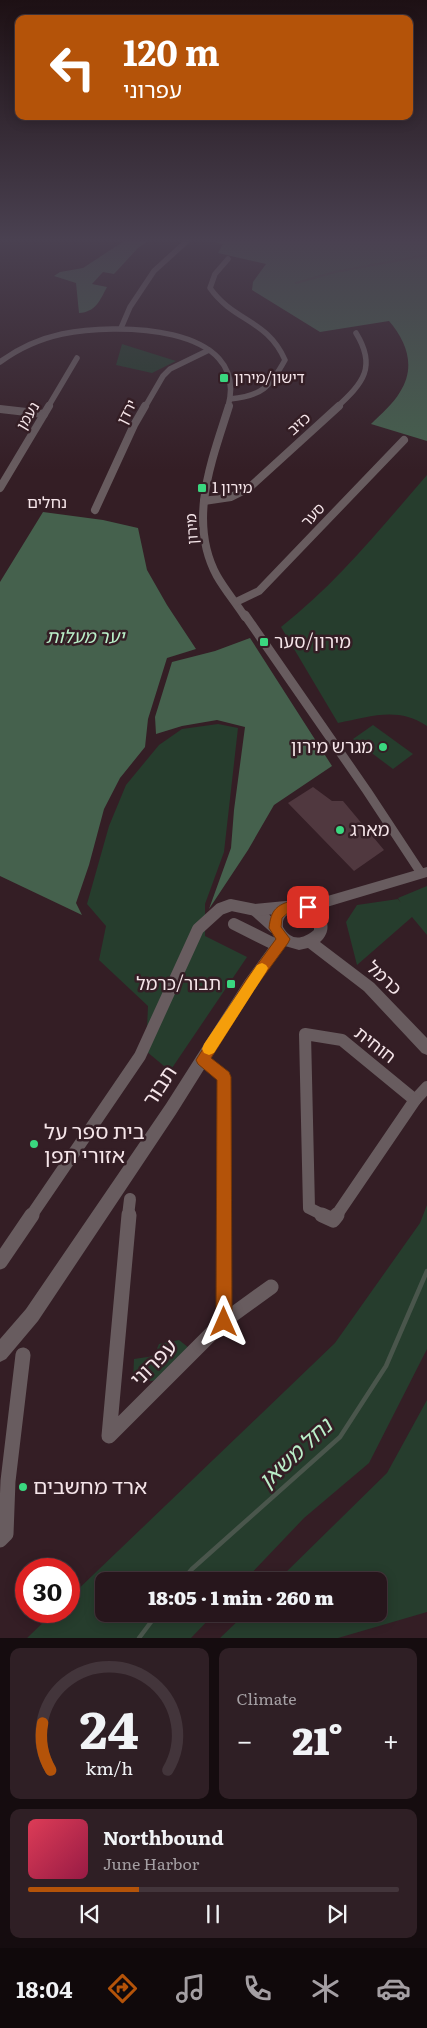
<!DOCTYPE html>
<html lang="en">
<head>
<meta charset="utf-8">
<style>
  body { margin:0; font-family:Literata,"Noto Sans Hebrew",serif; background:#2f1f25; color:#f1f3f6; height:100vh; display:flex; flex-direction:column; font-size:19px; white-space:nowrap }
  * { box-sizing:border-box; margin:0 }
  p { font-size:16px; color:#a49fa3 }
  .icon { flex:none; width:28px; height:28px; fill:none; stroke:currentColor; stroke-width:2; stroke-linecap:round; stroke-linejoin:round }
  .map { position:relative; height:1638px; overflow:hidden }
  .details { display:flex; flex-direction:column; gap:10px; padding:10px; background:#150c0f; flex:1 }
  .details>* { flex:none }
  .guide { position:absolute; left:15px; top:15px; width:398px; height:105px; border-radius:10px; box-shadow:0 2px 12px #0003,0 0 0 1px #43353b; background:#b45309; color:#fff; overflow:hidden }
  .speed { position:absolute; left:15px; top:1558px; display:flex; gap:10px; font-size:25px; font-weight:700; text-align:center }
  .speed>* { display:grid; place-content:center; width:65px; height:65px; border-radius:50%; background:#27161c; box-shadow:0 2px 12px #0003,0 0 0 1px #43353b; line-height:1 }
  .speed .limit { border:8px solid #d22; background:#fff; color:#111 }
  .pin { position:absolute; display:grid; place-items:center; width:42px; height:42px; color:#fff; margin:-21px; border-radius:10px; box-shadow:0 2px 8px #0006 }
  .me { position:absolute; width:55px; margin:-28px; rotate:0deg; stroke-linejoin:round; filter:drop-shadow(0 0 4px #0008) }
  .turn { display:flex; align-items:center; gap:18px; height:105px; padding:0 25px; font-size:22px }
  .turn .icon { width:65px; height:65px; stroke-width:2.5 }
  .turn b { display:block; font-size:35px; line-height:42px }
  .big { font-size:38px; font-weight:800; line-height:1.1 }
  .details .widget { flex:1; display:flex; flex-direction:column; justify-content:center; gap:8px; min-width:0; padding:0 18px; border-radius:10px; background:#2f1f25 }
  .details .dial { align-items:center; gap:0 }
  .dial svg { height:130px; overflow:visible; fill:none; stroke:#43353b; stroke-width:7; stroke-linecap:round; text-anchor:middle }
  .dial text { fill:#f1f3f6; stroke:none }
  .song { display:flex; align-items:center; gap:15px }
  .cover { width:60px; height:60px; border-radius:8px; background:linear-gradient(135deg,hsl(350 70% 55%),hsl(340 70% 35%)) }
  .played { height:5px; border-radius:2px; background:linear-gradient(90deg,#b45309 30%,#43353b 30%) }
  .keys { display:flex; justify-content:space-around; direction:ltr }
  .heat { display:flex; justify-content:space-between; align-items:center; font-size:28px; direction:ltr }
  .details .tiles { flex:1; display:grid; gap:10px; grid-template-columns:1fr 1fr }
  .widget:last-child { grid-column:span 2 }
  .trip { position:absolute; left:95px; top:1572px; width:292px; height:50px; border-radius:10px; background:#27161c; box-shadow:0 2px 12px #0003,0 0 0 1px #43353b; font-weight:800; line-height:50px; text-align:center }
  .tab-bar { display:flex; height:80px; justify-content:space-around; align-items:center; background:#10090b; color:#a49fa3 }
  .tab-bar .icon { width:35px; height:35px }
  .tab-bar .selected { color:#b45309 }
  .tab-bar b { font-size:22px; color:#f1f3f6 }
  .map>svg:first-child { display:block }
  .green { fill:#263d2d }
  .forest { fill:#45614d }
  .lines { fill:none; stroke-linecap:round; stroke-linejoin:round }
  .stream-far1 { stroke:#4a564c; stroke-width:2 }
  .stream { stroke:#4a564c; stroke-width:4.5 }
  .building { fill:#50383f }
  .minor-far4 { stroke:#685c5f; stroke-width:5.5 }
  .minor-far3 { stroke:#685c5f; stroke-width:8 }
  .minor-far2 { stroke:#685c5f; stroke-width:9 }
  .minor-far1 { stroke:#685c5f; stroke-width:12 }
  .minor { stroke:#685c5f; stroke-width:15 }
  .tertiary { fill:#685c5f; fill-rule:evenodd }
  .route { fill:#b45309; stroke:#753606 }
  .slow { fill:#f59e0b }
  .poi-dot { fill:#3ad77f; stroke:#341e25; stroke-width:2 }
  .labels { text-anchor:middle; stroke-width:5; stroke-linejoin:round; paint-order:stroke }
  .far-poi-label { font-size:15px; fill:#f5e5e9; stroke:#341e25; text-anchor:start }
  .far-street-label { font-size:15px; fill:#f5e5e9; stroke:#341e25 }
  .far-neighbourhood-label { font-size:16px; fill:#f5e5e9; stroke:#341e25 }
  .park-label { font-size:18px; font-style:italic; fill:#baf0c9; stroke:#341e25 }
  .poi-label { font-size:18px; fill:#f5e5e9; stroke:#341e25; text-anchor:start }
  .street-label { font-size:18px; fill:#f5e5e9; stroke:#341e25 }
  .near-street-label { font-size:21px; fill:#f5e5e9; stroke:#341e25 }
  .near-poi-label { font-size:21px; fill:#f5e5e9; stroke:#341e25; text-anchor:start }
  .near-water-label { font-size:22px; font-style:italic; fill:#baefc9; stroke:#341e25 }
</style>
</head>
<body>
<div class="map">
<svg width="427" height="1638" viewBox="0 0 427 1638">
  <rect width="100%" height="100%" fill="#341e25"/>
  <g class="green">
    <path d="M122,344L176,361L152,373L116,365Z"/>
    <path d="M427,475V726C397,706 370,717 338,723L281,627C337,583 381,528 427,475Z"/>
    <path d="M218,724L238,728L224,852L205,904V936L247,957L170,1071L146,1051L148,1006L99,960L106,926L87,904L109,826L126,785L159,745L182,729Z"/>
    <path d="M373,725L413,754L393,769L353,739Z"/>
    <path d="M427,886V935L412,917L357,965L346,922L357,905L398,899L401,903L398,898Z"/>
    <path d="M427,1205V1349L369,1463L304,1518L244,1581H104V1614H214L191,1638H27L55,1611H69V1598L335,1343L420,1223Z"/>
    <path d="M179,1340L189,1348L165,1380L133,1382L134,1359L154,1356L159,1344Z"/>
    <path d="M427,1400V1612L338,1638H220L245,1614H379V1581H277L387,1473Z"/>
  </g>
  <g class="forest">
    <path d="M124,241H148L138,248L114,274L103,272L92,284L107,287C100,300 96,312 79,313L76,283L54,276L60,272L83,268Z"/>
    <path d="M208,241H427V441L371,424C381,414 393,404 400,392C416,367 407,342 389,321L320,332L252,290L253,282L266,264L218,253L223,244Z"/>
    <path d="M43,512L103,520L138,528L147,570L167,605L196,649L167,658L148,719L145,747L120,778L104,809L89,865L76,903L82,915L0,876V582Z"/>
    <path d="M250,638L332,766L274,805L248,850L209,909L231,848L234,810L245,727L217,720L182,726L156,734L155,717L172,662L215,651Z"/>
  </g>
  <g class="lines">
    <path class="stream-far1" d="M296,283L335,272L427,255"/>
    <g class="stream">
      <path d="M182,1581L192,1569L340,1437L386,1366L427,1271"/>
      <path d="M139,1638L157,1614"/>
    </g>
  </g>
  <path class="building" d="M313,787L332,801H343L384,850L354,871L288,803Z"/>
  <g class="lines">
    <g class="minor-far4">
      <path d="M228,259L215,274L210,288C234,322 267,319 285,360C270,387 262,396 230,399"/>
      <path d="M121,328L130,307L154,271L187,241"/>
      <path d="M0,362C19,348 39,339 62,334C113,323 251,323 228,407"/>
      <path d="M48,407L77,358"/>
      <path d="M145,407L163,376L170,369L209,350"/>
      <path d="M337,407C363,383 377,367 356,333"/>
    </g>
    <g class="minor-far3">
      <path d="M229,406C212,460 187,521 217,576C225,590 236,603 245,617"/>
      <path d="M0,409L44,414"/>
      <path d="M0,488L49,406"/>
      <path d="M204,501L231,497L249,488L339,406"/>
      <path d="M95,510L134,425L145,406"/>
      <path d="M236,602L259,591L404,440"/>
    </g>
    <path class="minor-far2" d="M245,615L367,791L421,873"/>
    <g class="minor-far1">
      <path d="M255,910L275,928"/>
      <path d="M234,924L278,946"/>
      <path d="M202,1059L224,1077V1216"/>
      <path d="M415,1100L427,1087"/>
      <path d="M31,1216L140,1056L198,929L220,909L231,905L255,910L286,907"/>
      <path d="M128,1216L130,1199"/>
      <path d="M325,1216L309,1208L305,1034L342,1040L415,1100"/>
      <path d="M336,1216L415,1100"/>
    </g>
    <g class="minor">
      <path d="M129,1215L109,1436L224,1321V1215"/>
      <path d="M322,1215L333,1220L337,1215"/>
      <path d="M0,1262L32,1215"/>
      <path d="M224,1321L271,1287"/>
      <path d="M0,1540L6,1534L8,1481L23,1355"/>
    </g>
    <path class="tertiary" d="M427,867V877L320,909C329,920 331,932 320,942L374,983L427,1038V1055L422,1053L364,991L308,948L299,950L285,946L255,988L176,1114L38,1321L6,1359L0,1362V1339L26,1309L166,1104L245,980L275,939C260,913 281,895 307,902ZM295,911L306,913L314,921V930C302,940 291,941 283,927C282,917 286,915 295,911Z"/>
  </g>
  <linearGradient id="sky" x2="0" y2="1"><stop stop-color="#1d1014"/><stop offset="0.51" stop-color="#4a4151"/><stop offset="1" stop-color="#4a4151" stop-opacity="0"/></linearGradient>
  <rect width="427" height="470" fill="url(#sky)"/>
  <path class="route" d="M294,900L313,904L314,907L313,911H290L282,918L281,927L290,939L288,943L255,988L211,1058L229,1072L231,1077L232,1322L230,1327L224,1330L218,1327L216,1322L217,1080L198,1064L196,1060L246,980L276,939L269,928C271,910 276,905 294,900Z"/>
  <path class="slow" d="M262,963L266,965L268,968L266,972L214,1053L209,1055L204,1053L202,1049L204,1044L257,965Z"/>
  <g class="poi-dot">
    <rect x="219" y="373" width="10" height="10" rx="2.5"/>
    <rect x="197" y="483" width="10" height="10" rx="2.5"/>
    <rect x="259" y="637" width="10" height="10" rx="2.5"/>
    <circle cx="383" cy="747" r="5"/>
    <circle cx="340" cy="830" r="5"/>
    <rect x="226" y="979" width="10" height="10" rx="2.5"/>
    <circle cx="34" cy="1144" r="5"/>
    <circle cx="23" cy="1487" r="5"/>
  </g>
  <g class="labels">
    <g class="far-poi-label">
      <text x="234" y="383">דישון/מירון</text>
      <text x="212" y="493">מירון 1</text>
    </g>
    <g class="far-street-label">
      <text transform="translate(127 412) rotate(-63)" y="5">ירדן</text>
      <text transform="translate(28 416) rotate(-59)" y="5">נעמן</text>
      <text transform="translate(299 424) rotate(-42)" y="5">כזיב</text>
      <text transform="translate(313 515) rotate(-46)" y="5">סער</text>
      <text transform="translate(192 529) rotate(-94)" y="5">מירון</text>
    </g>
    <g class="far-neighbourhood-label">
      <text x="47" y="508">נחלים</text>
    </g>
    <g class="park-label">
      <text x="85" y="643">יער מעלות</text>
    </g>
    <g class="poi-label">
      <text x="274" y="648">מירון/סער</text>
      <text x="373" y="753" text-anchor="end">מגרש מירון</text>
      <text x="350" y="836">מארג</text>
      <text x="221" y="990" text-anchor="end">תבור/כרמל</text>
    </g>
    <g class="street-label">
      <text transform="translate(384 978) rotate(43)" y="6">כרמל</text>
      <text transform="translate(375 1045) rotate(38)" y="6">חוחית</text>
    </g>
    <g class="near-street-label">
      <text transform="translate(160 1086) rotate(-57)" y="7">תבור</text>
      <text transform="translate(154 1363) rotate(-45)" y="7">עפרוני</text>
    </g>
    <g class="near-poi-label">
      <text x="44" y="1139">בית ספר על<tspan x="44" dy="24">אזורי תפן</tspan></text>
      <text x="33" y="1494">ארד מחשבים</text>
    </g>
    <g class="near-water-label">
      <text transform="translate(295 1453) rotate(-43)" y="8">נחל משאן</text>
    </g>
  </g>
</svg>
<div class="speed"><div class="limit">30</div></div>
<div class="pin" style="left:308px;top:907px;background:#d93025"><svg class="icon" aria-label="arrive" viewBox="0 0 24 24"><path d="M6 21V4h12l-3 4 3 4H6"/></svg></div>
<svg class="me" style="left:224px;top:1322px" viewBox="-20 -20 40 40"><path d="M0-17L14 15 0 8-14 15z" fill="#b45309" stroke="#fff" stroke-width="4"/></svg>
<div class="trip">18:05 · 1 min · 260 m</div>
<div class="guide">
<div class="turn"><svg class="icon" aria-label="left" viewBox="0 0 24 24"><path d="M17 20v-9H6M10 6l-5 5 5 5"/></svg><div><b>120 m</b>עפרוני</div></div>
</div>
</div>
<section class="details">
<div class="tiles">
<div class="widget dial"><svg viewBox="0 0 100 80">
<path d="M14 69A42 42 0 1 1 86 69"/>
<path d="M14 69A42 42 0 0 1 9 40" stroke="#b45309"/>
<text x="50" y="56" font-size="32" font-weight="700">24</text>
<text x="50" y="72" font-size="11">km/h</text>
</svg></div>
<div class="widget"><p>Climate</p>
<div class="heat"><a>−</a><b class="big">21°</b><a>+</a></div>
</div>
<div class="widget">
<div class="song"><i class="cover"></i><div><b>Northbound</b><p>June Harbor</p></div></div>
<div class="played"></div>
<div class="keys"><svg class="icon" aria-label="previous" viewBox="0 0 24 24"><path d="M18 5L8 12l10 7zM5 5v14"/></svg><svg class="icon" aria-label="pause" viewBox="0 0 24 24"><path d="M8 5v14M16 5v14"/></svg><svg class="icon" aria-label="next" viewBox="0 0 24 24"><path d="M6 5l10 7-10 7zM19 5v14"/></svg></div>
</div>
</div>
</section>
<nav class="tab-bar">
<b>18:04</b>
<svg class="icon selected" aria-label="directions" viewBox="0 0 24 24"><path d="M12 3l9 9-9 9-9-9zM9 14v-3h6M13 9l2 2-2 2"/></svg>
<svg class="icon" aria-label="music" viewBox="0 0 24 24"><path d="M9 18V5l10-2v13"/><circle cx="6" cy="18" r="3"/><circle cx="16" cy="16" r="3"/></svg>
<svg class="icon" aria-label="phone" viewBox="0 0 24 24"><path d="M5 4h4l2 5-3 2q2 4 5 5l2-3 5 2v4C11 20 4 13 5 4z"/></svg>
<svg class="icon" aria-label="climate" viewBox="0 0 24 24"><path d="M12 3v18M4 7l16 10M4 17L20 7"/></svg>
<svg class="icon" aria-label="car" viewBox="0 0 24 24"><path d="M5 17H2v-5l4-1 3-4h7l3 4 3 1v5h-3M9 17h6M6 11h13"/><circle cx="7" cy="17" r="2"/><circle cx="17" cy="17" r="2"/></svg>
</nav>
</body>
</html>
